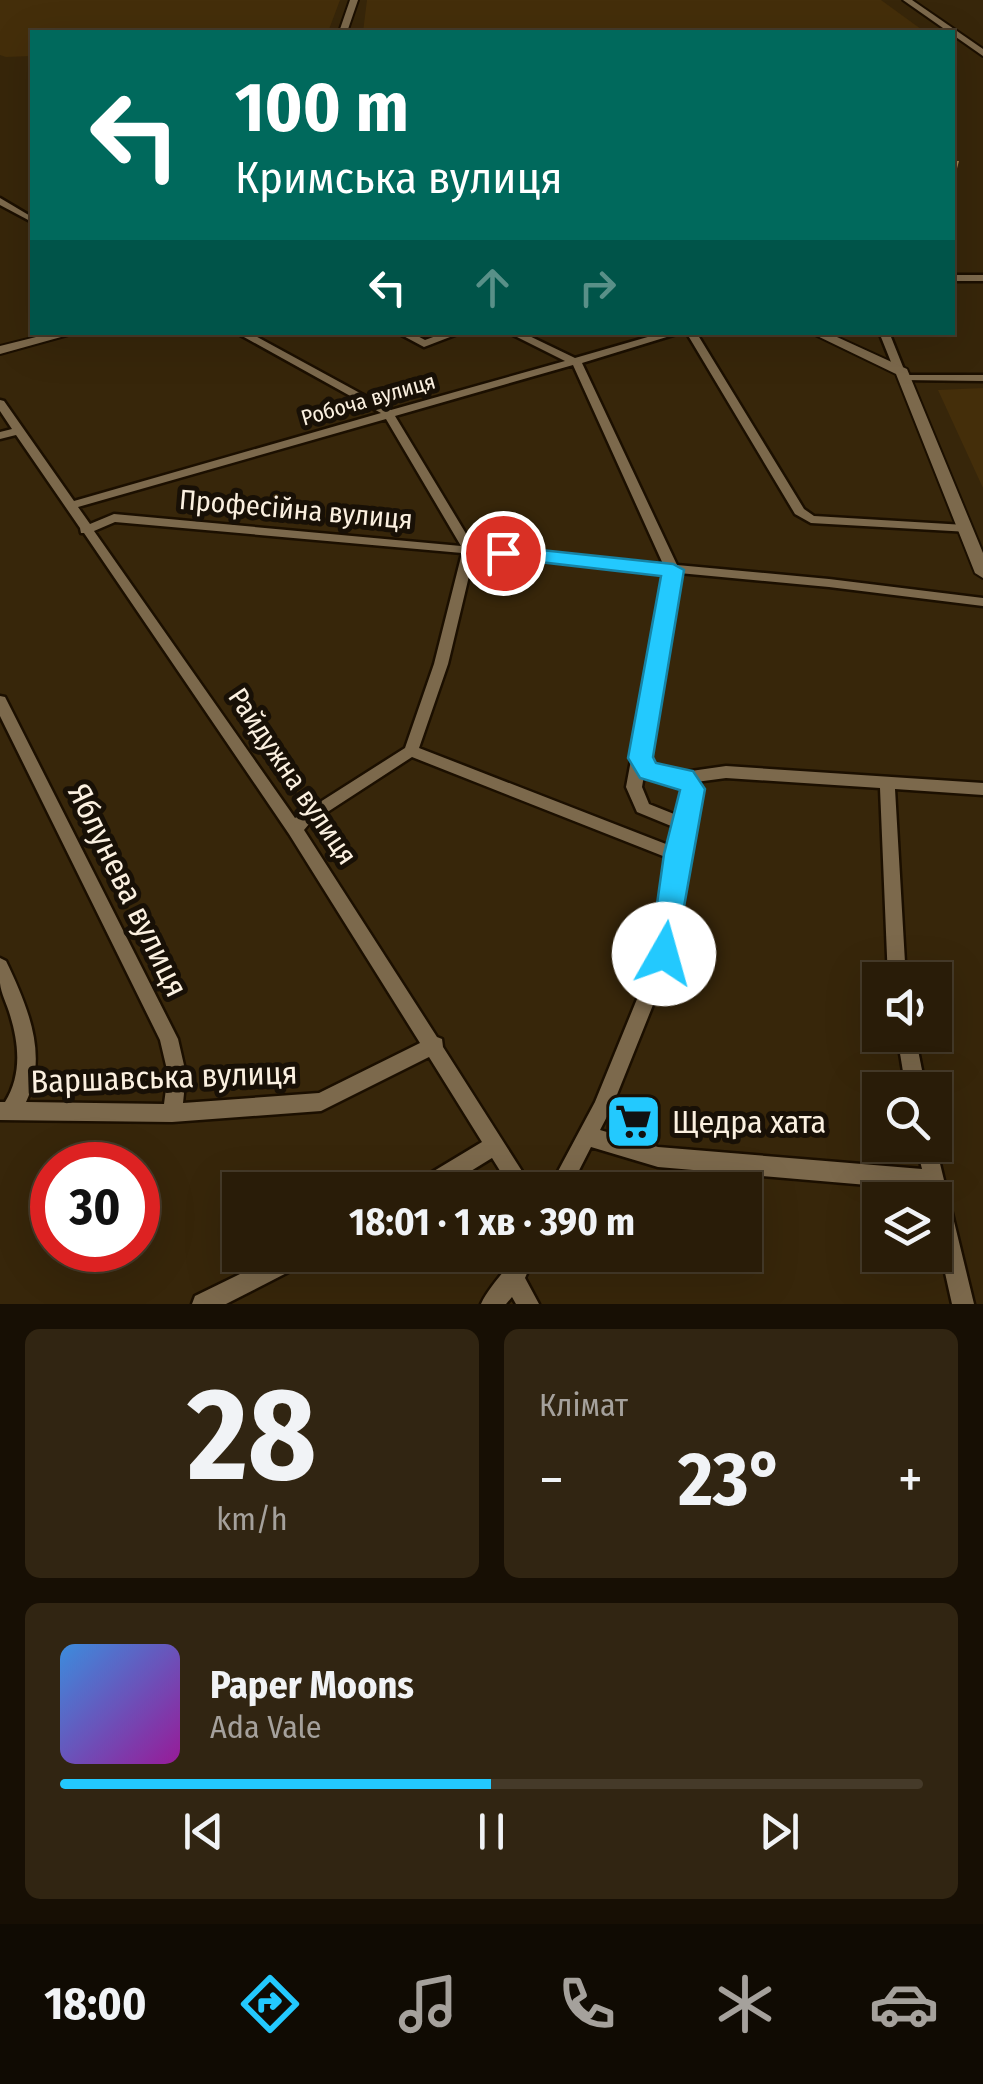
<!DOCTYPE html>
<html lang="uk">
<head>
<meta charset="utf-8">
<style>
  body { margin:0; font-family:"Fira Sans Condensed",sans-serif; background:#312512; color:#f1f3f6; height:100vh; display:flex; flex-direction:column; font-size:38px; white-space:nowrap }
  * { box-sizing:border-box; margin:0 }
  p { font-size:32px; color:#a5a19c }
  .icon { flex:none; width:55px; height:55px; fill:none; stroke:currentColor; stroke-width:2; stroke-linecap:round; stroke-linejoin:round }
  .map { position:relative; height:1304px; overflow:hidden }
  .details { display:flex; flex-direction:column; gap:25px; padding:25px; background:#170f04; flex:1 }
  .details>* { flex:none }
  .guide { position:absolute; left:30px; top:30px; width:925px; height:305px; border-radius:0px; box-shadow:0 10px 40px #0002,0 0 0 2px #453a29; background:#00695c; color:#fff; overflow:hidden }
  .tools { position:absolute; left:862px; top:962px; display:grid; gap:20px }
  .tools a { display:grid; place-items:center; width:90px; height:90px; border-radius:0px; background:#291c08; box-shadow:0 10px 40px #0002,0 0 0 2px #453a29; font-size:50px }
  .speed { position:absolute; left:30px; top:1142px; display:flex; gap:20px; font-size:50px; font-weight:700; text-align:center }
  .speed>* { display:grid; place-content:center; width:130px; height:130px; border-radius:50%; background:#291c08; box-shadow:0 10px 40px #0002,0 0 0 2px #453a29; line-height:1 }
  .speed .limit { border:15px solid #d22; background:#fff; color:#111 }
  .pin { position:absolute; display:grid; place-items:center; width:85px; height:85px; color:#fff; margin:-42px; border:5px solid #fff; border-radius:50%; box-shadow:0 2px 10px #0007 }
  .me { position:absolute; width:110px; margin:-55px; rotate:7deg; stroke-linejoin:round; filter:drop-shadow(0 0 8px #0008) }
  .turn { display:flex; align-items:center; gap:35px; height:210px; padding:0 40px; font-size:45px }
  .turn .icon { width:130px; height:130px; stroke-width:2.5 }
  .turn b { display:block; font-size:70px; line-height:85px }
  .lanes { display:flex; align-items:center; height:95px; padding:0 40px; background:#0003; justify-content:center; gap:50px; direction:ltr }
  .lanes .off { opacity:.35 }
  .big { font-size:75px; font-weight:700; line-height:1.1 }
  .details .widget { flex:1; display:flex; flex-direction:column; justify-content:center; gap:15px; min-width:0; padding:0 35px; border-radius:15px; background:#312512 }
  .details .dial { align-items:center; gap:0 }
  .dial b { font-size:130px; line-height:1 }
  .song { display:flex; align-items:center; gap:30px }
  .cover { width:120px; height:120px; border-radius:15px; background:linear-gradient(135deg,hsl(210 70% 55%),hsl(300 70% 35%)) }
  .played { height:10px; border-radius:5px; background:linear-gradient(90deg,#23c9fe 50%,#453a29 50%) }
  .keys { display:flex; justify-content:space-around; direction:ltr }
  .heat { display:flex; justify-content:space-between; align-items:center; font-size:55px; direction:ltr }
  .details .tiles { flex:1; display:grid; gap:25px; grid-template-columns:1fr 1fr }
  .widget:last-child { grid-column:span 2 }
  .trip { position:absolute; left:222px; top:1172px; width:540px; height:100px; border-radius:0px; background:#291c08; box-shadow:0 10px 40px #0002,0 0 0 2px #453a29; font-weight:700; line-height:100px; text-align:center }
  .tabs { display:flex; height:160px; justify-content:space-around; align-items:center; background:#100b03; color:#a5a19c }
  .tabs .icon { width:70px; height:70px }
  .tabs .active { color:#23c9fe }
  .tabs b { font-size:45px; color:#f1f3f6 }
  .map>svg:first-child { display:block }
  .built { fill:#442e0a }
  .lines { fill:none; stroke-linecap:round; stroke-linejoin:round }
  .minor-casing { stroke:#1b0f00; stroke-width:5 }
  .tertiary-casing { stroke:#1b0f00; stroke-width:4 }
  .minor { fill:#7c694c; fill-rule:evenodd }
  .tertiary { fill:#7c694c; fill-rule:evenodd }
  .shaded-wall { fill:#a3804c }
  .route { fill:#23c9fe; stroke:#1783a5; stroke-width:2.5 }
  .labels { text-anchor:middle; stroke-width:10; stroke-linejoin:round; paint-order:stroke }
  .far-street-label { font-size:22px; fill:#fbf0e0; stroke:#181006 }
  .street-label { font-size:28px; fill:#fbf0e0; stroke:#181006 }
  .near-street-label { font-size:32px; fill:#fbf0e0; stroke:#181006 }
  .near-poi-label { font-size:32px; fill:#fbf0e0; stroke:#181006; text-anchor:start }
</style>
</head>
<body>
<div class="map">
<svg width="983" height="1304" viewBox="0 0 983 1304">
  <rect width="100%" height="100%" fill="#37260a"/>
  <g class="built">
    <path d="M0,0H340L328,32H32V56L6,57L0,55Z"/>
    <path d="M367,0H881L925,32H363Z"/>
    <path d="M983,388V488L938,390Z"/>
  </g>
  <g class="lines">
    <defs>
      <g id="minor">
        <path d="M0,198L32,217V222L0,205Z"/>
        <rect x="952" y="275" width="31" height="6"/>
        <path d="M235,332H248L391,410L565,361L507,332H521L575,358L665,332H683L582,363L677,565L829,579L983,598V606L829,587L679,573L647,756L654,766L684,772L726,766L983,783V795L895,789L906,980H888L880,788L726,778L696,782L701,789L685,855L673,955L612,1107L600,1130L658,1147L922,1169L916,1145H935V1143L974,1304H952L935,1228V1200H929L926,1190L658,1167L591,1147L569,1190H548L595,1102L655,955L668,858L412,757L309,824L304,830L437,1037L442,1039L443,1047L534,1190H512L492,1158L440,1190H411L414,1183L482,1142L429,1057L321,1111L172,1122L0,1120V1102H5C22,1075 19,1044 10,1015C7,1004 1,994 0,983C0,975 0,966 0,958L6,961C27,1005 49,1055 26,1102L164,1104L168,1074L160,1040L0,716V696L5,697L7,701L178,1039L186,1074L183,1103L319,1093L420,1043L289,834L84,533H81L80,528L16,435L0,439V432L12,429L0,411V400L4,401L74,501L381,413ZM573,365L663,564L474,547L395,416ZM386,419L461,546L114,514L90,524L78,507ZM115,522L462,553L434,664L405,748L295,818L94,531ZM474,555L666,572L626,787L637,812L676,828L671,846L419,748L448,664ZM644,775L679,783L685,790L679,816L649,804L642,787Z"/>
        <path d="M396,332H410L425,340L447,332H463L424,347Z"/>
        <path d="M686,332H696L804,509L814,516L965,525L971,529L969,532L811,523L795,514Z"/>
        <path d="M879,332H889L903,367L902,369L898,370L893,367Z"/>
        <path d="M906,375H983V381L902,380L901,378Z"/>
        <path d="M897,1035H915L926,1090H906Z"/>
        <path d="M279,1255H311L308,1262L226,1304H192L195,1296Z"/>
        <path d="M514,1255H535L525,1278L539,1304H516L512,1297L506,1304H481C489,1286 505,1273 514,1255Z"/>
      </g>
      <g id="tertiary">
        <path d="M350,0H358L347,32H339Z"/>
        <path d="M903,0H912L983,49V56Z"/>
        <path d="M56,332H79L0,354V346Z"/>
        <path d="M809,332H826L907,369L983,553V578L975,573L896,374Z"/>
      </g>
    </defs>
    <use href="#minor" class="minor-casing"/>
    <use href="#tertiary" class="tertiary-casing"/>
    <use href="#minor" class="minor"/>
    <use href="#tertiary" class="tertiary"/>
  </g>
  <path class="shaded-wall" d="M952,161H959L955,176L952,177Z"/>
  <path class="route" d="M503,546L673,564L684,570L653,757L656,763L693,771L705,789L674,963L664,967L654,963L650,954L664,854L680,790L640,778L628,758L661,576L496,557V548Z"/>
  <defs>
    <symbol id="supermarket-square" viewBox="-11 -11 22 22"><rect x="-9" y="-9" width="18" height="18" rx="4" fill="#23c9fe" stroke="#181006"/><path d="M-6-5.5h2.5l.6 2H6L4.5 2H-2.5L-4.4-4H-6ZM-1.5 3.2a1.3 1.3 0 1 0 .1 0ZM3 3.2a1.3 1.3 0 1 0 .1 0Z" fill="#111"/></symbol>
  </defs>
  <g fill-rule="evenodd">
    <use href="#supermarket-square" x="602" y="1090" width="63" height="63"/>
  </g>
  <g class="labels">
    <g class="far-street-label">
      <text transform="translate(368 399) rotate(-16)" y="8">Робоча вулиця</text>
    </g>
    <g class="street-label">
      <text transform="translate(296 509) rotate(5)" y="10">Професійна вулиця</text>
      <text transform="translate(293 776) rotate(56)" y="10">Райдужна вулиця</text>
    </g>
    <g class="near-street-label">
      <text transform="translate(128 890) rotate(64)" y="11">Яблунева вулиця</text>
      <text transform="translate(164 1077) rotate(-2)" y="11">Варшавська вулиця</text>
    </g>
    <g class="near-poi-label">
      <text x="672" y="1133">Щедра хата</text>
    </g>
  </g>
</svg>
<div class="tools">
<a><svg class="icon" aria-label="sound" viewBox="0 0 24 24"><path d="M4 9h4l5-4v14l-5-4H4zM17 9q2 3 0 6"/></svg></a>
<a><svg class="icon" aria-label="search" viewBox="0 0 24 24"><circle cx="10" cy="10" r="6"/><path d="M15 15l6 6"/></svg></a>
<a><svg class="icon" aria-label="layers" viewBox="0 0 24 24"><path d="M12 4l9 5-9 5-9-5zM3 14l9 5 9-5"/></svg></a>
</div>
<div class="speed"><div class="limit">30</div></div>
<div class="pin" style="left:503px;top:553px;background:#d93025"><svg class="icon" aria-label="arrive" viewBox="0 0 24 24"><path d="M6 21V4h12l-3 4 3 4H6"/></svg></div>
<svg class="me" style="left:664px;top:954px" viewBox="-20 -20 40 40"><circle r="19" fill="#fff"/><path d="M0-13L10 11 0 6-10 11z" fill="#23c9fe"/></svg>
<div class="trip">18:01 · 1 хв · 390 m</div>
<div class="guide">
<div class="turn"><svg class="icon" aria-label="left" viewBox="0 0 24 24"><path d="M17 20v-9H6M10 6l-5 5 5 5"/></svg><div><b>100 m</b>Кримська вулиця</div></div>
<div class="lanes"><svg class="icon" aria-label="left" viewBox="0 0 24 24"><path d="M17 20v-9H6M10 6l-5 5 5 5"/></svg><svg class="icon off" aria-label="ahead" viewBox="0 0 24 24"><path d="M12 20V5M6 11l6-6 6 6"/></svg><svg class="icon off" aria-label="right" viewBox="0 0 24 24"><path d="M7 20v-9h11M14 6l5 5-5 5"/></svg></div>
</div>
</div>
<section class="details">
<div class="tiles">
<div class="widget dial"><b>28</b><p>km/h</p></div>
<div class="widget"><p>Клімат</p>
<div class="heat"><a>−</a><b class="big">23°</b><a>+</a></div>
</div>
<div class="widget">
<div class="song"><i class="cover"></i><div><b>Paper Moons</b><p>Ada Vale</p></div></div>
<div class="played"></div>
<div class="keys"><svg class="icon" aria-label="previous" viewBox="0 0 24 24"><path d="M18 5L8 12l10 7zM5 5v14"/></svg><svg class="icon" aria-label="pause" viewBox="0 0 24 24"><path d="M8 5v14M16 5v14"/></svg><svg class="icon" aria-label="next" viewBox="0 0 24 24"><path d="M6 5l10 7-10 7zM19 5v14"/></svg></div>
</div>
</div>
</section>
<nav class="tabs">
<b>18:00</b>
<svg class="icon active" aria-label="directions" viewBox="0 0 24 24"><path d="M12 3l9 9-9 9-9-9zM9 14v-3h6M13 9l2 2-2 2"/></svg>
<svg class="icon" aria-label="music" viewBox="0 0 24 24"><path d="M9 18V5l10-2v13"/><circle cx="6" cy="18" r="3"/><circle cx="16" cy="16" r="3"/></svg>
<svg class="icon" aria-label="phone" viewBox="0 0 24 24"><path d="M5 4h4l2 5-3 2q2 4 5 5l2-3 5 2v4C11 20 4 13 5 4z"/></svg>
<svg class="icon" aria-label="climate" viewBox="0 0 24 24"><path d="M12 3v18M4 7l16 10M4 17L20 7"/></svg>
<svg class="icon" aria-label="car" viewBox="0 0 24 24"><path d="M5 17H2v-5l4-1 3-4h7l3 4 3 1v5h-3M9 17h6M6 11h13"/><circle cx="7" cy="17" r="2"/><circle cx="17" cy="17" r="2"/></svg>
</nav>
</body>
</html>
